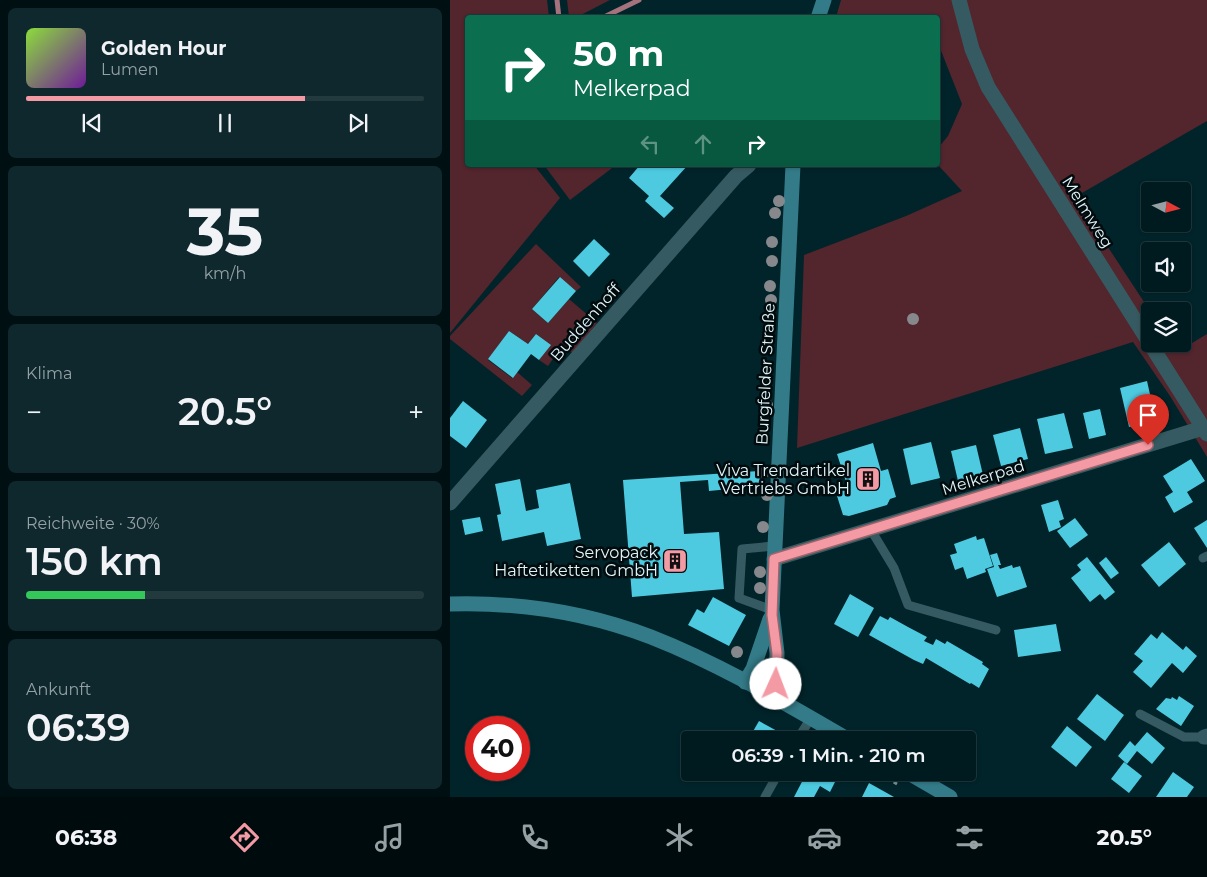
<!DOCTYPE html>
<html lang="de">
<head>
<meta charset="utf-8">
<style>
  body { margin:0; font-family:Montserrat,sans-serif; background:#0e282d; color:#f1f3f6; height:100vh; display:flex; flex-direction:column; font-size:19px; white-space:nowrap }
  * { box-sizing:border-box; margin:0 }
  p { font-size:16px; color:#95a1a5 }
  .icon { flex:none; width:28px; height:28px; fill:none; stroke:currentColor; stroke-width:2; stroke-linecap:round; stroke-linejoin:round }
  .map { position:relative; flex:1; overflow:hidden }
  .panel { display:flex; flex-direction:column; gap:8px; padding:8px; background:#000f12; width:450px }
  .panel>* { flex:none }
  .top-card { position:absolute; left:15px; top:15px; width:475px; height:152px; border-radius:5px; box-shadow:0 1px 4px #0004,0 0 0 1px #22393e; background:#0b6e4f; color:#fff; overflow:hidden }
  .needle { width:32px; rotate:97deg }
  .controls { position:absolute; left:691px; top:182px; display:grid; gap:10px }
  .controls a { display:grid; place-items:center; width:50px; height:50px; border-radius:5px; background:#001b20; box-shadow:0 1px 4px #0004,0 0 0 1px #22393e; font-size:25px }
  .speed { position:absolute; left:15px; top:716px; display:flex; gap:10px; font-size:25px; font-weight:700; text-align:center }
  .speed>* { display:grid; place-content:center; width:65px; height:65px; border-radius:50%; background:#001b20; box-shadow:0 1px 4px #0004,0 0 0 1px #22393e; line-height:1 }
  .speed .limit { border:8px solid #d22; background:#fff; color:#111 }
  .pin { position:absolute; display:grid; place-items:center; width:42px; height:42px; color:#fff; margin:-51px -21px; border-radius:50% 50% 50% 0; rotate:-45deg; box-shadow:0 0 5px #0007 }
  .pin .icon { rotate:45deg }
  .me { position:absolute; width:55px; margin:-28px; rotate:2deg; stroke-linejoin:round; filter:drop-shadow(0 0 4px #0008) }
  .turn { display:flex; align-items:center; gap:18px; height:105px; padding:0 25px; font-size:22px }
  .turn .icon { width:65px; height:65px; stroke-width:2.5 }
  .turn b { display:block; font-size:35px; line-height:42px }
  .lanes { display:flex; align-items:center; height:48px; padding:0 25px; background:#0003; justify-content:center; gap:25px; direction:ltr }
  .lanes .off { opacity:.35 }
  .big { font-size:38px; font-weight:600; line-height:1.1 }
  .panel .tile { flex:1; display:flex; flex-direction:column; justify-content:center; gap:8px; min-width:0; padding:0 18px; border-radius:8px; background:#0e282d }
  .panel .dial { align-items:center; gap:0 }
  .dial b { font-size:65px; line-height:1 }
  .song { display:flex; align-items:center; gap:15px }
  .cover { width:60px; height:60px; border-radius:8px; background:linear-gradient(135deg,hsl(90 70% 55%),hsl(280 70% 35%)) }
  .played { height:5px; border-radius:2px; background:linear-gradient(90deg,#f49aa5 70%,#22393e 70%) }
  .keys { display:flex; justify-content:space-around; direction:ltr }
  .heat { display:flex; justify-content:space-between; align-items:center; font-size:28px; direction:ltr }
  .charge { height:8px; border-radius:4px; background:linear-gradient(90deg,#34c759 30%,#22393e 0) }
  .trip { position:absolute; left:231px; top:731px; width:295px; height:50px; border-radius:5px; background:#001b20; box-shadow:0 1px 4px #0004,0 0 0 1px #22393e; font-weight:600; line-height:50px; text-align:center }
  .menu { display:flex; height:80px; justify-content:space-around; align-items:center; background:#000b0d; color:#95a1a5 }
  .menu .icon { width:35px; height:35px }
  .menu .current { color:#f49aa5 }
  .menu b { font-size:22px; color:#f1f3f6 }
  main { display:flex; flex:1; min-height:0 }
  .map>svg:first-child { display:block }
  .green { fill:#53252c }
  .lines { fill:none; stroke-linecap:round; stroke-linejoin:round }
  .stream { stroke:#a6727d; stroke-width:5 }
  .building { fill:#4ecae0 }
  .path { stroke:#789499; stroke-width:3; stroke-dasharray:4 2.5; stroke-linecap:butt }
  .lane { stroke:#365a61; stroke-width:9 }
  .street { stroke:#365a61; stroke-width:15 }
  .secondary { stroke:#337b88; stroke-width:15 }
  .tree { fill:#86888c }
  .route-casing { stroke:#9f646b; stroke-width:12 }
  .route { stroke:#f49aa5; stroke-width:9 }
  .labels { text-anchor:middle; stroke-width:5; stroke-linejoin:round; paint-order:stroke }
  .street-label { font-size:16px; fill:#e1f5f9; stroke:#010b0d }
  .poi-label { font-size:16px; fill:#e1f5f9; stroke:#010b0d; text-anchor:end }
</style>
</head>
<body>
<main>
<section class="panel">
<div class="tile">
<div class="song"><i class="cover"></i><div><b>Golden Hour</b><p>Lumen</p></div></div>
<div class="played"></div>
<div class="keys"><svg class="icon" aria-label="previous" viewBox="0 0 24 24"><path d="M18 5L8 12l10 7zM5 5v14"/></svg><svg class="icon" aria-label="pause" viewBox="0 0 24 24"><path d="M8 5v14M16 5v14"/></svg><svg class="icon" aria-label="next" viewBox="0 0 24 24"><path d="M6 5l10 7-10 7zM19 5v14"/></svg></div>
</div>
<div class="tile dial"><b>35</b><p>km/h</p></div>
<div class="tile"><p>Klima</p>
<div class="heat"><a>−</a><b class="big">20.5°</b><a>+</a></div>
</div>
<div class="tile"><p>Reichweite · 30%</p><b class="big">150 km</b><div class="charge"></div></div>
<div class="tile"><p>Ankunft</p><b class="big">06:39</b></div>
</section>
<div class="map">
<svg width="757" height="797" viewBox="0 0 757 797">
  <rect width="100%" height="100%" fill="#00242a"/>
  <g class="green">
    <path d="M0,0H97L99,17L18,18L17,73L14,75L18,81V165H84L110,198L0,333Z"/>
    <path d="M117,0H160L125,18L119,17Z"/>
    <path d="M391,0H757V121L625,197L700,311V344H722L727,352L757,334V457L720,396L683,342L347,448L354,255L456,216L512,191L488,165V148L498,136L512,104L488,43V18L386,17Z"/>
    <path d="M94,165H166L120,200Z"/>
    <path d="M86,244L131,287L126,291L109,277L82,309L98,323L119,299L147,323L123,353L111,347L98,366L89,360L100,345L86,334L78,344L59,331L38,360L62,378L67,372L82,385L72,396L0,339V336Z"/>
  </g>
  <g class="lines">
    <g class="stream">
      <path d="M107,0L109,18"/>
      <path d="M152,18L189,0"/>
    </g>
  </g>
  <g class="building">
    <path d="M190,165H204L206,167L208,165H238L210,196L224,208L214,218L195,201L199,196L179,178Z"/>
    <path d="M144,239L160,254L139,277L123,261Z"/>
    <path d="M110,277L126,291L98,323L82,309Z"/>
    <path d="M59,331L78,344L86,334L101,345L89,360L81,354L63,378L38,359Z"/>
    <path d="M697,381L706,421L679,427L670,388Z"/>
    <path d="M13,401L37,420L16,448L0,436V418Z"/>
    <path d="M650,409L656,435L639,439L633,413Z"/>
    <path d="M614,413L623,448L595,454L587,419Z"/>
    <path d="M570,428L578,459L551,466L543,435Z"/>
    <path d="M481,442L490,478L461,485L453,449Z"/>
    <path d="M423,443L431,471L438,469L446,497L440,499L437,505L399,516L393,515L387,496L389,491L398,488L387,454Z"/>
    <path d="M526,445L533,475L508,481L501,451Z"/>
    <path d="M741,459L755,481L737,492L743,502L724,513L715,497L723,492L713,476Z"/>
    <path d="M309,471L310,486L259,491L258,480L230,482L234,534L269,532L274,589L182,597L173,480Z"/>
    <path d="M70,479L76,511L89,508L86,490L120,483L131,539L97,546L94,532L52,541L47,515L51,514L45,484Z"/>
    <path d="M608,500L614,519L609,521L611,527L599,532L591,505Z"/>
    <path d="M30,517L33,531L15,535L12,520Z"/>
    <path d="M625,518L638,535L620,548L607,531Z"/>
    <path d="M757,520V548L744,528Z"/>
    <path d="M526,536L527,540L534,538L543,566L535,569L536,572L517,579L513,567L505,570L500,555L507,553L504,544Z"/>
    <path d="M719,542L736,564L709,587L691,565Z"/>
    <path d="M547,553L551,565H548L550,569L562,565L563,568L570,566L577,587L547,597L537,569L544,567L540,555Z"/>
    <path d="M637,557L665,592L655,600L650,594L640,602L621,578L631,570L627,565Z"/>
    <path d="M656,557L669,573L661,579L649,563Z"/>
    <path d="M400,594L424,608L408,637L384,624Z"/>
    <path d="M263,597L296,615L279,646L238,625L247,609L254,613Z"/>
    <path d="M430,616L438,620L440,617L458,627L477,637L474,641L483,645L486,639L495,644L497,641L533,662L532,664L539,669L529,688L521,683L520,684L476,658L473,664L464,660L419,635Z"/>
    <path d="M606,624L611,651L568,657L564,630Z"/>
    <path d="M712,632L733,650L736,646L747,656L733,673L722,663L701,688L683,672L693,661L684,654L701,634L707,639Z"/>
    <path d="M647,694L674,715L655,741L627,719Z"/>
    <path d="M729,696L744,706L731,726L706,709L716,698L721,699L722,697L727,700Z"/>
    <path d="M309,721L329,732L325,740H298Z"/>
    <path d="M617,726L642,747L626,767L601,747Z"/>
    <path d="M697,732L715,748L702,764L687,751L677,764L668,756L680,741L685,746Z"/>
    <path d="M674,762L692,776L679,793L661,779Z"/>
    <path d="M369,772H390L380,792L370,786L364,797H344L355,776L364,781Z"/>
    <path d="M723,772L744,787L737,797H706Z"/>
    <path d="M419,783L444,797H412Z"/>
  </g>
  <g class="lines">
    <g class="path">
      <path d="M342,680L348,692"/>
      <path d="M427,772L447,784"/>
    </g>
    <g class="lane">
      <path d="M421,530L444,568L458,605L546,630"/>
      <path d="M753,558L757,556"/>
      <path d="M322,610L289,598L292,549L324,546"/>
      <path d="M690,714L734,737H754L756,740"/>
      <path d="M347,740L361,718"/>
      <path d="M315,797L329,772"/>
    </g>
    <g class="street">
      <path d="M509,0L522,49L538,87L757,434"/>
      <path d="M0,503L286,176L299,165"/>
      <path d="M324,559L753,428"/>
      <path d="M754,737L757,736"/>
    </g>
    <g class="secondary">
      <path d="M368,18L374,0"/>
      <path d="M0,604C68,602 138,613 201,637C270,664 335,703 399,740"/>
      <path d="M295,682L303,669L320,619"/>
      <path d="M326,699L327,653L322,610L343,165"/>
      <path d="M457,772L500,797"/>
    </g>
  </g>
  <g class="tree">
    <circle cx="329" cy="201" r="6"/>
    <circle cx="325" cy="213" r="6"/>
    <circle cx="322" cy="242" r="6"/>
    <circle cx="322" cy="261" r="6"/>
    <circle cx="320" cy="286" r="6"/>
    <circle cx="321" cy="300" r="6"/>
    <circle cx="320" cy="319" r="6"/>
    <circle cx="463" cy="319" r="6"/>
    <circle cx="317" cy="405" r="6"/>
    <circle cx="314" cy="472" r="6"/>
    <circle cx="317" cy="495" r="6"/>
    <circle cx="313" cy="527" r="6"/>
    <circle cx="310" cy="572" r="6"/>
    <circle cx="310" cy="588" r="6"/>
    <circle cx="287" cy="652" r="6"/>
  </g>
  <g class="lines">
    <defs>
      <path id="route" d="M326,684L327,653L322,615L324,559L698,445"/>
    </defs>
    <use href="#route" class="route-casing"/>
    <use href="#route" class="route"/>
  </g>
  <defs>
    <symbol id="building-square" viewBox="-11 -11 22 22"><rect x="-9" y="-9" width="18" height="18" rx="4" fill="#f49aa5" stroke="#010b0d"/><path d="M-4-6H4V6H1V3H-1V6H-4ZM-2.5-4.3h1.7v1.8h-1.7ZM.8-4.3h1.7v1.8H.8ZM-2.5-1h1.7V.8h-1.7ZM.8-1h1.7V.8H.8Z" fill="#111"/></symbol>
  </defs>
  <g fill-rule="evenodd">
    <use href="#building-square" x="404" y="465" width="28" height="28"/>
    <use href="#building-square" x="211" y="547" width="28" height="28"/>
  </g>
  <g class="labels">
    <g class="street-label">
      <text transform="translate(638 212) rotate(58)" y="6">Melmweg</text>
      <text transform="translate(135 322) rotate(-49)" y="6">Buddenhoff</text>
      <text transform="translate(315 374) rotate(-87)" y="6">Burgfelder Straße</text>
      <text transform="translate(533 477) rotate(-17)" y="6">Melkerpad</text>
    </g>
    <g class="poi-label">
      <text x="400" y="476">Viva Trendartikel<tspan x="400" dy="18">Vertriebs GmbH</tspan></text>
      <text x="208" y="558">Servopack<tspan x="208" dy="18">Haftetiketten GmbH</tspan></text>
    </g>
  </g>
</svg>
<div class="controls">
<a><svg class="needle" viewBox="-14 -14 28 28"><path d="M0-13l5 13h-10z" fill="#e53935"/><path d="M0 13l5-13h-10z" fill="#95a1a5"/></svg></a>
<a><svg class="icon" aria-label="sound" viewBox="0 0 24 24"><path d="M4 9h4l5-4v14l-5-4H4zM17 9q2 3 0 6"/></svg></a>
<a><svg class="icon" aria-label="layers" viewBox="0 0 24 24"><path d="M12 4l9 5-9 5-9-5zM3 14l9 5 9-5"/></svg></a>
</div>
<div class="speed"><div class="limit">40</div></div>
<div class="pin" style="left:698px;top:445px;background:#d93025"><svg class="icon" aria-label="arrive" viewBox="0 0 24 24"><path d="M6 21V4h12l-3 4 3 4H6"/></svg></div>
<svg class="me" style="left:326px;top:684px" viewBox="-20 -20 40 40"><circle r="19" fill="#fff"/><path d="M0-13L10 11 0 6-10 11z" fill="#f49aa5"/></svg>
<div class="trip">06:39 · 1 Min. · 210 m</div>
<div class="top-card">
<div class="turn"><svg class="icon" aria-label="right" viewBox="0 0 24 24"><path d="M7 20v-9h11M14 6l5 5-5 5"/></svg><div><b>50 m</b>Melkerpad</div></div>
<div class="lanes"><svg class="icon off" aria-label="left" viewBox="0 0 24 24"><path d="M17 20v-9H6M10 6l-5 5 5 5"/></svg><svg class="icon off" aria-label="ahead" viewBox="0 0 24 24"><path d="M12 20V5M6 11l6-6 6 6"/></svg><svg class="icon" aria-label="right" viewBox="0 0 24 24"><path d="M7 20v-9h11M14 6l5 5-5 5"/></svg></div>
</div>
</div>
</main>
<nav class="menu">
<b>06:38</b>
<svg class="icon current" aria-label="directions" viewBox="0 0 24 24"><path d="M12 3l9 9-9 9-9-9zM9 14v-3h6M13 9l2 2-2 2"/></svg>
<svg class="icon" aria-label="music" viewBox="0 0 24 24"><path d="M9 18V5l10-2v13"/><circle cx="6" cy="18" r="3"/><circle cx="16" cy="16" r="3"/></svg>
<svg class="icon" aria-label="phone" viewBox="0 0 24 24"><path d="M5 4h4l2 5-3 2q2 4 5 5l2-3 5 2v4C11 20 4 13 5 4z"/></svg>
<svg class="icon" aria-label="climate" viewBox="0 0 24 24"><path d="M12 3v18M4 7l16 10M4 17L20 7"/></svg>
<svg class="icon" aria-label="car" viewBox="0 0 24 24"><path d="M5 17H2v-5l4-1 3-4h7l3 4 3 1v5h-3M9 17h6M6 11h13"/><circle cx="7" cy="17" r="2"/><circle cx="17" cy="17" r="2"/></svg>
<svg class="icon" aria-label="filters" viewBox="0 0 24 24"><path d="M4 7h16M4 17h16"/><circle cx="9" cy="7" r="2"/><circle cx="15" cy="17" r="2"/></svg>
<b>20.5°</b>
</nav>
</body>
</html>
